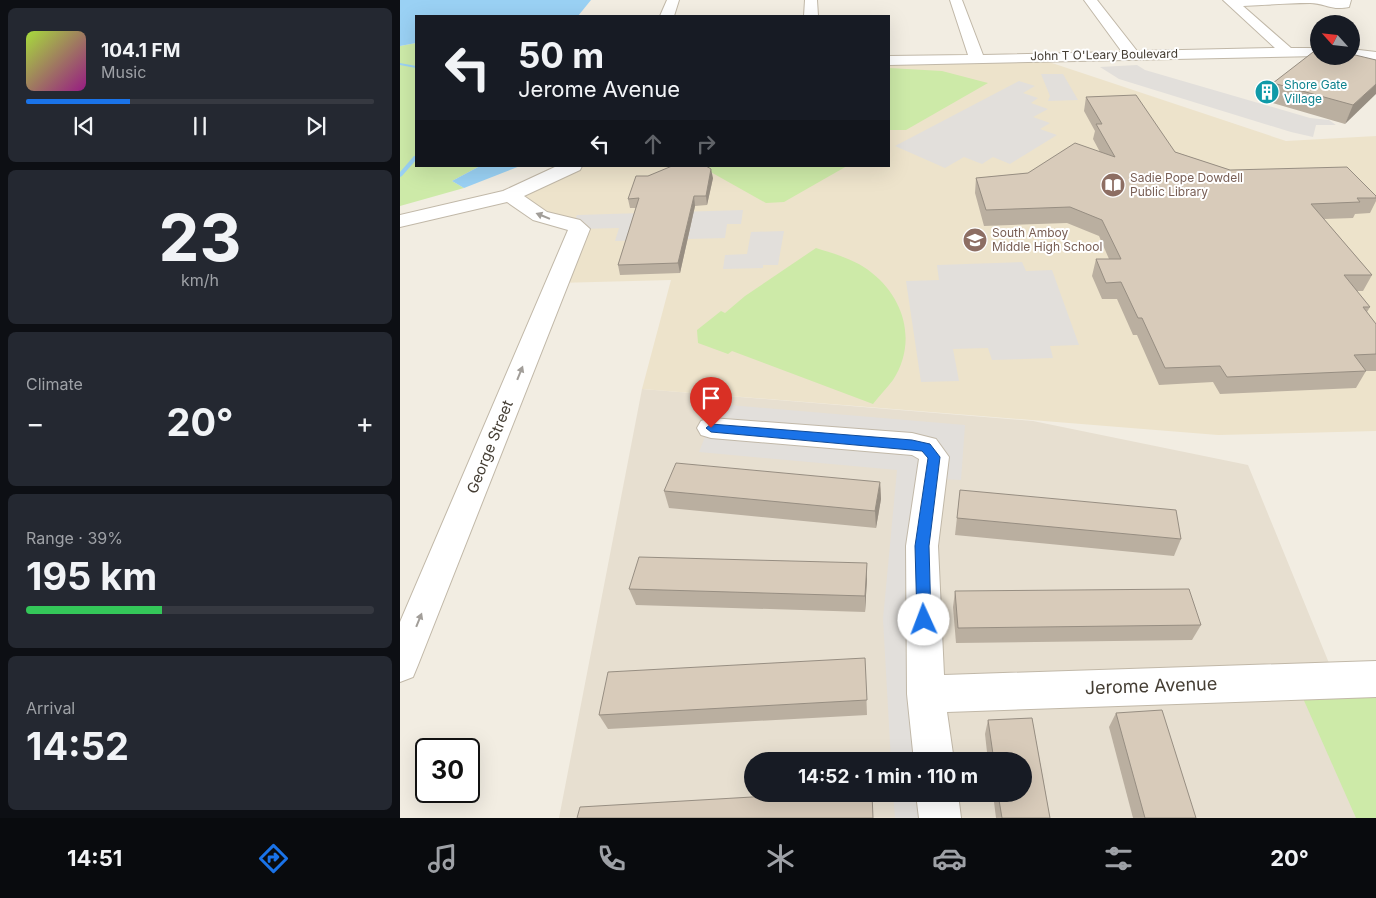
<!DOCTYPE html>
<html lang="en">
<head>
<meta charset="utf-8">
<style>
  body { margin:0; font-family:Inter,sans-serif; background:#242831; color:#f1f3f6; height:100vh; display:flex; flex-direction:column; font-size:19px; white-space:nowrap }
  * { box-sizing:border-box; margin:0 }
  p { font-size:16px; color:#9ea1a6 }
  .icon { flex:none; width:28px; height:28px; fill:none; stroke:currentColor; stroke-width:2; stroke-linecap:round; stroke-linejoin:round }
  .map { position:relative; flex:1; overflow:hidden }
  .details { display:flex; flex-direction:column; gap:8px; padding:8px; background:#0d0f14; width:400px }
  .details>* { flex:none }
  .guide { position:absolute; left:15px; top:15px; width:475px; height:152px; border-radius:0px; box-shadow:0 5px 20px #0002; background:#171b24; color:#f1f3f6; overflow:hidden }
  .needle { width:32px; rotate:297deg }
  .fabs { position:absolute; left:910px; top:15px; display:grid; gap:10px }
  .fabs a { display:grid; place-items:center; width:50px; height:50px; border-radius:50%; background:#171b24; box-shadow:0 5px 20px #0002; font-size:25px }
  .speed { position:absolute; left:15px; top:738px; display:flex; gap:10px; font-size:25px; font-weight:700; text-align:center }
  .speed>* { display:grid; place-content:center; width:65px; height:65px; border-radius:50%; background:#171b24; box-shadow:0 5px 20px #0002; line-height:1 }
  .speed .limit { border:2px solid #111; border-radius:8px; background:#fff; color:#111 }
  .pin { position:absolute; display:grid; place-items:center; width:42px; height:42px; color:#fff; margin:-51px -21px; border-radius:50% 50% 50% 0; rotate:-45deg; box-shadow:0 0 5px #0007 }
  .pin .icon { rotate:45deg }
  .me { position:absolute; width:55px; margin:-28px; rotate:358deg; stroke-linejoin:round; filter:drop-shadow(0 0 4px #0008) }
  .turn { display:flex; align-items:center; gap:18px; height:105px; padding:0 20px; font-size:22px }
  .turn .icon { width:65px; height:65px; stroke-width:2.5 }
  .turn b { display:block; font-size:35px; line-height:42px }
  .lanes { display:flex; align-items:center; height:48px; padding:0 20px; background:#0003; justify-content:center; gap:25px; direction:ltr }
  .lanes .off { opacity:.35 }
  .big { font-size:38px; font-weight:700; line-height:1.1 }
  .details .card { flex:1; display:flex; flex-direction:column; justify-content:center; gap:8px; min-width:0; padding:0 18px; border-radius:8px; background:#242831 }
  .details .dial { align-items:center; gap:0 }
  .dial b { font-size:65px; line-height:1 }
  .song { display:flex; align-items:center; gap:15px }
  .cover { width:60px; height:60px; border-radius:8px; background:linear-gradient(135deg,hsl(80 70% 55%),hsl(310 70% 35%)) }
  .played { height:5px; border-radius:2px; background:linear-gradient(90deg,#1a73e8 30%,#363941 30%) }
  .keys { display:flex; justify-content:space-around; direction:ltr }
  .heat { display:flex; justify-content:space-between; align-items:center; font-size:28px; direction:ltr }
  .charge { height:8px; border-radius:4px; background:linear-gradient(90deg,#34c759 39%,#363941 0) }
  .trip { position:absolute; left:344px; top:752px; width:288px; height:50px; border-radius:25px; background:#171b24; box-shadow:0 5px 20px #0002; font-weight:700; line-height:50px; text-align:center }
  .menu { display:flex; height:80px; justify-content:space-around; align-items:center; background:#090b0e; color:#9ea1a6 }
  .menu .icon { width:35px; height:35px }
  .menu .selected { color:#1a73e8 }
  .menu b { font-size:22px; color:#f1f3f6 }
  main { display:flex; flex:1; min-height:0 }
  .map>svg:first-child { display:block }
  .residential { fill:#e7dfd0; fill-rule:evenodd }
  .education { fill:#ede3cb }
  .green { fill:#cdeaa8 }
  .parking { fill:#e2dfdb }
  .water { fill:#9ad1f4 }
  .lines { fill:none; stroke-linecap:round; stroke-linejoin:round }
  .stream { fill:#9ad1f4; fill-rule:evenodd }
  .minor-casing { stroke:#c1b8a8; stroke-width:2 }
  .minor { fill:#fff; fill-rule:evenodd }
  .wall { fill:#baafa0 }
  .shaded-wall { fill:#978e82 }
  .building { fill:#d8cbba; stroke:#978e82 }
  .oneway { fill:#a29e99 }
  .route { fill:#1a73e8; stroke:#114b97 }
  .labels { text-anchor:middle; stroke-width:4; stroke-linejoin:round; paint-order:stroke }
  .far-street-label { font-size:12px; fill:#443d33; stroke:#fff }
  .far-culture-label { font-size:12px; fill:#0d838f; stroke:#fff; text-anchor:start }
  .far-education-label { font-size:12px; fill:#785e54; stroke:#fff; text-anchor:start }
  .street-label { font-size:15px; fill:#443d33; stroke:#fff }
  .near-street-label { font-size:18px; fill:#443d33; stroke:#fff }
</style>
</head>
<body>
<main>
<section class="details">
<div class="card">
<div class="song"><i class="cover"></i><div><b>104.1 FM</b><p>Music</p></div></div>
<div class="played"></div>
<div class="keys"><svg class="icon" aria-label="previous" viewBox="0 0 24 24"><path d="M18 5L8 12l10 7zM5 5v14"/></svg><svg class="icon" aria-label="pause" viewBox="0 0 24 24"><path d="M8 5v14M16 5v14"/></svg><svg class="icon" aria-label="next" viewBox="0 0 24 24"><path d="M6 5l10 7-10 7zM19 5v14"/></svg></div>
</div>
<div class="card dial"><b>23</b><p>km/h</p></div>
<div class="card"><p>Climate</p>
<div class="heat"><a>−</a><b class="big">20°</b><a>+</a></div>
</div>
<div class="card"><p>Range · 39%</p><b class="big">195 km</b><div class="charge"></div></div>
<div class="card"><p>Arrival</p><b class="big">14:52</b></div>
</section>
<div class="map">
<svg width="976" height="818" viewBox="0 0 976 818">
  <rect width="100%" height="100%" fill="#f2ede2"/>
  <path class="residential" d="M242,389L633,421L848,465L976,778V818H159ZM352,761H622V794H352Z"/>
  <path class="education" d="M634,57L886,141L976,136V431L818,435L242,389L271,280L157,283L179,229L110,195L173,166H489V61Z"/>
  <g class="green">
    <path d="M16,43V166H80L52,181L64,188L0,206V46Z"/>
    <path d="M489,68L542,71L588,83L506,130H489Z"/>
    <path d="M300,166H447L384,202L366,203Z"/>
    <path d="M416,248C435,254 457,260 472,273C505,299 517,343 493,380C487,388 479,396 473,404L332,351L328,354L298,343L297,330L321,311L325,313L345,296Z"/>
    <path d="M898,687H976V818H956Z"/>
  </g>
  <g class="parking">
    <path d="M737,65L745,70L910,118L929,120L936,125H916L913,137L891,132L719,79L700,67Z"/>
    <path d="M641,74H663L678,100L648,101L650,96Z"/>
    <path d="M619,81L635,86L623,93L638,98L631,103L648,109L633,117L650,123L640,129L657,135L610,164L593,157L582,164L564,157L545,168L495,146Z"/>
    <path d="M343,210L341,224H327L325,238L215,241L219,228L179,229L173,224L177,215Z"/>
    <path d="M384,231L378,265H363V268L323,269L325,255L347,254L351,232Z"/>
    <path d="M622,262L626,271L652,270L679,345L650,346L653,358L592,360L588,348L553,349L559,381L521,382L506,281L539,280L537,265Z"/>
    <path d="M318,404L565,425L561,480L520,478L505,590L520,761H491L483,619L497,470L299,452Z"/>
    <path d="M493,794H523L525,818H495Z"/>
  </g>
  <g class="water">
    <path d="M0,0H191L178,16H16V43L0,46Z"/>
    <path d="M80,166H120L64,188L52,181Z"/>
  </g>
  <g class="lines">
    <g class="stream">
      <path d="M0,63L16,66V68L0,65Z"/>
      <path d="M14,156H16V160L2,176L0,177V172Z"/>
    </g>
    <defs>
      <g id="minor">
        <path d="M267,0H279L274,16H260Z"/>
        <path d="M405,0H417L418,16H404Z"/>
        <path d="M550,0H562L583,55L722,52L684,0H697L737,51L875,48L823,0H951L949,7C932,11 924,3 910,3C888,3 865,5 843,6L891,48H919V56L489,65V56L568,55Z"/>
        <path d="M951,49L976,52V60L946,56H951Z"/>
        <path d="M157,166H182L180,170L124,196L147,212L180,220L190,229L18,665L13,677L0,682V622L168,230L133,220L107,202L0,227V215L103,191Z"/>
        <path d="M311,418L512,433L536,439L549,457L538,546L544,675L976,661V697L547,712L554,761H514L507,694L506,546L519,459L512,455L311,438L301,435L297,428L301,421Z"/>
        <path d="M516,794H558L561,818H519Z"/>
      </g>
    </defs>
    <use href="#minor" class="minor-casing"/>
    <use href="#minor" class="minor"/>
  </g>
  <g class="wall">
    <path d="M976,60L945,124L866,101L873,83Z"/>
    <path d="M686,97L775,152L830,170L976,196V201L970,213L955,214L953,218L924,219L972,275L963,291H957L970,307L967,312L976,324V371H966L956,388L820,394L813,382L759,385L737,335H733L717,299H702L692,276L696,259H709L699,236L667,223L584,226L575,193L576,178L628,173L700,152L693,139L695,131L684,111Z"/>
    <path d="M248,176L313,178L307,205L295,206L280,273L220,275L218,265L236,208H230L228,199Z"/>
    <path d="M480,482L481,499L476,528L269,508L264,491Z"/>
    <path d="M560,490L781,539L774,556L555,535Z"/>
    <path d="M467,563V579L465,612L236,605L229,589Z"/>
    <path d="M555,591L801,625L792,640L556,643L553,607Z"/>
    <path d="M465,658L467,715L208,729L199,715Z"/>
    <path d="M716,713L796,818H733L709,727Z"/>
    <path d="M632,718L650,818H596L593,794H622V761H588L585,734L588,720Z"/>
  </g>
  <g class="shaded-wall">
    <path d="M976,84V94L945,124L953,105Z"/>
    <path d="M311,169L313,178L307,205L306,196Z"/>
    <path d="M294,196L295,206L280,273L278,263Z"/>
    <path d="M480,482L481,499L476,528L475,511Z"/>
    <path d="M467,563V579L465,612V596Z"/>
  </g>
  <g class="building">
    <path d="M917,49H919V56H951V54L976,60V84L953,105L873,83Z"/>
    <path d="M736,95L775,152L830,170L947,167L976,196V198H957L960,202L911,204L972,275H944L970,307H963L976,324V354L954,355L966,371L827,377L820,366L765,368L742,318H738L721,282L706,283L696,259H721L702,220L670,207L586,210L576,178L628,173L675,143L715,157L696,124H702L686,97Z"/>
    <path d="M272,166H306L311,169L306,196H294L278,263L218,265L239,198L228,199L236,176H248Z"/>
    <path d="M276,463L480,482L475,511L264,491Z"/>
    <path d="M560,490L776,510L781,539L557,518Z"/>
    <path d="M239,557L467,563L465,596L229,589Z"/>
    <path d="M789,589L801,625L558,628L555,591Z"/>
    <path d="M465,658L467,700L199,715L208,672Z"/>
    <path d="M762,710L796,818H745L716,713Z"/>
    <path d="M632,718L650,818H602L598,794H622V761H594L588,720Z"/>
    <path d="M404,794H472L473,818H177L180,807Z"/>
  </g>
  <defs><path id="oneway-solid" d="M-6-.8H1V-3.2L6.5 0L1 3.2V.8H-6Z" transform="scale(1.25)"/></defs>
  <g class="oneway">
    <use href="#oneway-solid" transform="translate(143 216) rotate(-158)"/>
    <use href="#oneway-solid" transform="translate(120 373) rotate(-68)"/>
    <use href="#oneway-solid" transform="translate(19 620) rotate(-68)"/>
  </g>
  <path class="route" d="M311,424L512,440L530,444L540,457L529,546L531,620L529,625L524,627L519,625L517,620L515,546L528,458L522,451L311,432L306,428Z"/>
  <defs>
    <symbol id="building-disc" viewBox="-11 -11 22 22"><circle r="9.5" fill="#0f9aa8" stroke="#fff"/><path d="M-4-6H4V6H1V3H-1V6H-4ZM-2.5-4.3h1.7v1.8h-1.7ZM.8-4.3h1.7v1.8H.8ZM-2.5-1h1.7V.8h-1.7ZM.8-1h1.7V.8H.8Z" fill="#fff"/></symbol>
    <symbol id="library-disc" viewBox="-11 -11 22 22"><circle r="9.5" fill="#8d6e63" stroke="#fff"/><path d="M-6-4Q-3-5.5-.7-3.5V5Q-3 3-6 4ZM6-4Q3-5.5 .7-3.5V5Q3 3 6 4Z" fill="#fff"/></symbol>
    <symbol id="school-disc" viewBox="-11 -11 22 22"><circle r="9.5" fill="#8d6e63" stroke="#fff"/><path d="M0-5L7-2L0 1L-7-2ZM-4 1L0 2.5L4 1V4Q0 6-4 4Z" fill="#fff"/></symbol>
  </defs>
  <g fill-rule="evenodd">
    <use href="#building-disc" x="853" y="78" width="28" height="28"/>
    <use href="#library-disc" x="699" y="171" width="28" height="28"/>
    <use href="#school-disc" x="561" y="226" width="28" height="28"/>
  </g>
  <g class="labels">
    <g class="far-street-label">
      <text transform="translate(704 55) rotate(-1)" y="4">John T O'Leary Boulevard</text>
    </g>
    <g class="far-culture-label">
      <text x="884" y="89">Shore Gate<tspan x="884" dy="14">Village</tspan></text>
    </g>
    <g class="far-education-label">
      <text x="730" y="182">Sadie Pope Dowdell<tspan x="730" dy="14">Public Library</tspan></text>
      <text x="592" y="237">South Amboy<tspan x="592" dy="14">Middle High School</tspan></text>
    </g>
    <g class="street-label">
      <text transform="translate(90 447) rotate(-68)" y="5">George Street</text>
    </g>
    <g class="near-street-label">
      <text transform="translate(751 686) rotate(-2)" y="6">Jerome Avenue</text>
    </g>
  </g>
</svg>
<div class="fabs">
<a><svg class="needle" viewBox="-14 -14 28 28"><path d="M0-13l5 13h-10z" fill="#e53935"/><path d="M0 13l5-13h-10z" fill="#9ea1a6"/></svg></a>
</div>
<div class="speed"><div class="limit">30</div></div>
<div class="pin" style="left:311px;top:428px;background:#d93025"><svg class="icon" aria-label="arrive" viewBox="0 0 24 24"><path d="M6 21V4h12l-3 4 3 4H6"/></svg></div>
<svg class="me" style="left:524px;top:620px" viewBox="-20 -20 40 40"><circle r="19" fill="#fff"/><path d="M0-13L10 11 0 6-10 11z" fill="#1a73e8"/></svg>
<div class="trip">14:52 · 1 min · 110 m</div>
<div class="guide">
<div class="turn"><svg class="icon" aria-label="left" viewBox="0 0 24 24"><path d="M17 20v-9H6M10 6l-5 5 5 5"/></svg><div><b>50 m</b>Jerome Avenue</div></div>
<div class="lanes"><svg class="icon" aria-label="left" viewBox="0 0 24 24"><path d="M17 20v-9H6M10 6l-5 5 5 5"/></svg><svg class="icon off" aria-label="ahead" viewBox="0 0 24 24"><path d="M12 20V5M6 11l6-6 6 6"/></svg><svg class="icon off" aria-label="right" viewBox="0 0 24 24"><path d="M7 20v-9h11M14 6l5 5-5 5"/></svg></div>
</div>
</div>
</main>
<nav class="menu">
<b>14:51</b>
<svg class="icon selected" aria-label="directions" viewBox="0 0 24 24"><path d="M12 3l9 9-9 9-9-9zM9 14v-3h6M13 9l2 2-2 2"/></svg>
<svg class="icon" aria-label="music" viewBox="0 0 24 24"><path d="M9 18V5l10-2v13"/><circle cx="6" cy="18" r="3"/><circle cx="16" cy="16" r="3"/></svg>
<svg class="icon" aria-label="phone" viewBox="0 0 24 24"><path d="M5 4h4l2 5-3 2q2 4 5 5l2-3 5 2v4C11 20 4 13 5 4z"/></svg>
<svg class="icon" aria-label="climate" viewBox="0 0 24 24"><path d="M12 3v18M4 7l16 10M4 17L20 7"/></svg>
<svg class="icon" aria-label="car" viewBox="0 0 24 24"><path d="M5 17H2v-5l4-1 3-4h7l3 4 3 1v5h-3M9 17h6M6 11h13"/><circle cx="7" cy="17" r="2"/><circle cx="17" cy="17" r="2"/></svg>
<svg class="icon" aria-label="filters" viewBox="0 0 24 24"><path d="M4 7h16M4 17h16"/><circle cx="9" cy="7" r="2"/><circle cx="15" cy="17" r="2"/></svg>
<b>20°</b>
</nav>
</body>
</html>
